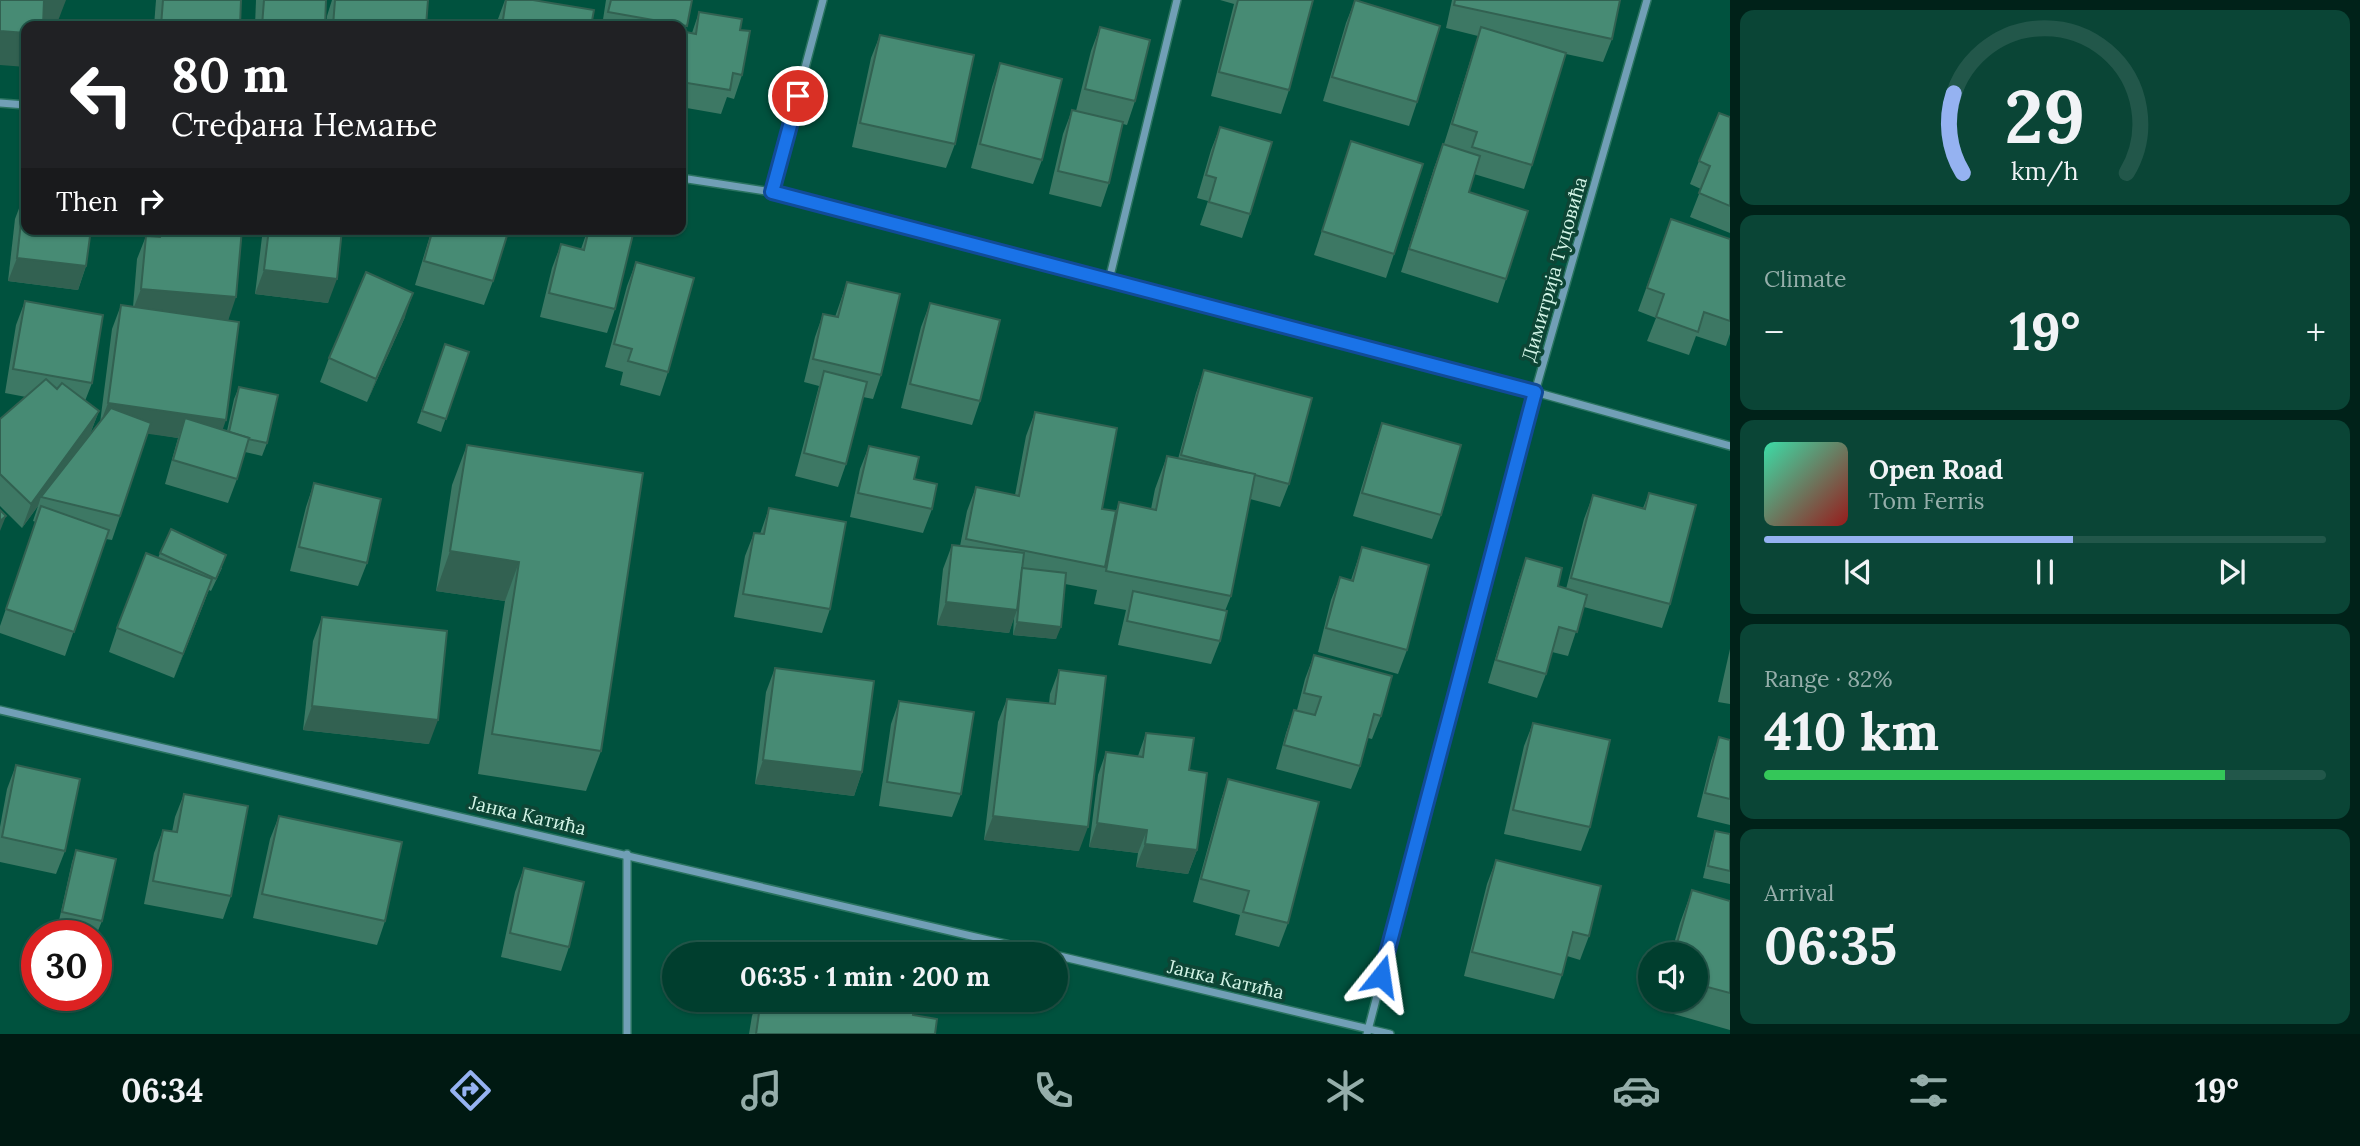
<!DOCTYPE html>
<html lang="en">
<head>
<meta charset="utf-8">
<style>
  body { margin:0; font-family:Lora,serif; background:#0a4536; color:#f1f3f6; height:100vh; display:flex; flex-direction:column; font-size:26px; white-space:nowrap }
  * { box-sizing:border-box; margin:0 }
  p { font-size:23px; color:#95aeaa }
  .icon { flex:none; width:38px; height:38px; fill:none; stroke:currentColor; stroke-width:2; stroke-linecap:round; stroke-linejoin:round }
  .map { position:relative; flex:1; overflow:hidden }
  .panel { display:flex; flex-direction:column; gap:10px; padding:10px; background:#002219; width:630px }
  .panel>* { flex:none }
  .guide { position:absolute; left:21px; top:21px; width:665px; height:214px; border-radius:14px; box-shadow:0 2px 5px #0004,0 0 0 2px #22574a; background:#202124; color:#fff; overflow:hidden }
  .controls { position:absolute; left:1638px; top:942px; display:grid; gap:14px }
  .controls a { display:grid; place-items:center; width:70px; height:70px; border-radius:50%; background:#003e2e; box-shadow:0 2px 5px #0004,0 0 0 2px #22574a; font-size:35px }
  .speed { position:absolute; left:21px; top:920px; display:flex; gap:14px; font-size:35px; font-weight:700; text-align:center }
  .speed>* { display:grid; place-content:center; width:91px; height:91px; border-radius:50%; background:#003e2e; box-shadow:0 2px 5px #0004,0 0 0 2px #22574a; line-height:1 }
  .speed .limit { border:10px solid #d22; background:#fff; color:#111 }
  .pin { position:absolute; display:grid; place-items:center; width:60px; height:60px; color:#fff; margin:-30px; border:4px solid #fff; border-radius:50%; box-shadow:0 2px 7px #0007 }
  .me { position:absolute; width:77px; margin:-38px; rotate:15deg; stroke-linejoin:round; filter:drop-shadow(0 0 5px #0008) }
  .turn { display:flex; align-items:center; gap:24px; height:147px; padding:0 35px; font-size:32px }
  .turn .icon { width:91px; height:91px; stroke-width:2.5 }
  .turn b { display:block; font-size:49px; line-height:60px }
  .then { display:flex; align-items:center; height:66px; padding:0 35px; background:#0003; gap:14px; font-size:26px }
  .big { font-size:52px; font-weight:700; line-height:1.1 }
  .panel .widget { flex:1; display:flex; flex-direction:column; justify-content:center; gap:10px; min-width:0; padding:0 24px; border-radius:14px; background:#0a4536 }
  .panel .dial { align-items:center; gap:0 }
  .dial svg { height:182px; overflow:visible; fill:none; stroke:#22574a; stroke-width:7; stroke-linecap:round; text-anchor:middle }
  .dial text { fill:#f1f3f6; stroke:none }
  .song { display:flex; align-items:center; gap:21px }
  .cover { width:84px; height:84px; border-radius:10px; background:linear-gradient(135deg,hsl(160 70% 55%),hsl(0 70% 35%)) }
  .played { height:7px; border-radius:4px; background:linear-gradient(90deg,#95b2f1 55%,#22574a 55%) }
  .keys { display:flex; justify-content:space-around; direction:ltr }
  .heat { display:flex; justify-content:space-between; align-items:center; font-size:38px; direction:ltr }
  .charge { height:10px; border-radius:5px; background:linear-gradient(90deg,#34c759 82%,#22574a 0) }
  .trip { position:absolute; left:662px; top:942px; width:406px; height:70px; border-radius:35px; background:#003e2e; box-shadow:0 2px 5px #0004,0 0 0 2px #22574a; font-weight:700; line-height:70px; text-align:center }
  .menu { display:flex; height:112px; justify-content:space-around; align-items:center; background:#001912; color:#95aeaa }
  .menu .icon { width:49px; height:49px }
  .menu .on { color:#95b2f1 }
  .menu b { font-size:32px; color:#f1f3f6 }
  main { display:flex; flex:1; min-height:0 }
  .map>svg:first-child { display:block }
  .lines { fill:none; stroke-linecap:round; stroke-linejoin:round }
  .street-casing { stroke:#2a7360; stroke-width:10 }
  .street { stroke:#719fb6; stroke-width:7 }
  .wall { fill:#3d7864 }
  .shaded-wall { fill:#326151 }
  .building { fill:#478b74; stroke:#326151; stroke-width:2 }
  .route-casing { stroke:#114b97; stroke-width:18 }
  .route { stroke:#1a73e8; stroke-width:12 }
  .labels { text-anchor:middle; stroke-width:7; stroke-linejoin:round; paint-order:stroke }
  .street-label { font-size:19px; fill:#d3f5e7; stroke:#0d4535 }
</style>
</head>
<body>
<main>
<div class="map">
<svg width="1730" height="1034" viewBox="0 0 1730 1034">
  <rect width="100%" height="100%" fill="#00523e"/>
  <g class="lines">
    <defs>
      <g id="street">
        <path d="M0,103L26,105"/>
        <path d="M681,178L772,192L1535,392L1730,446"/>
        <path d="M772,192L823,0"/>
        <path d="M1109,280L1177,0"/>
        <path d="M0,710L1049,954"/>
        <path d="M627,854V1034"/>
        <path d="M1055,955L1390,1034"/>
        <path d="M1367,1034L1535,392L1647,0"/>
      </g>
    </defs>
    <use href="#street" class="street-casing"/>
    <use href="#street" class="street"/>
  </g>
  <g class="wall">
    <path d="M156,0H241L240,26H154Z"/>
    <path d="M256,0H326L325,26H255Z"/>
    <path d="M332,0H428L426,26H326L327,16Z"/>
    <path d="M505,0H533L591,26H497L498,19Z"/>
    <path d="M606,0H692L685,32L692,33L699,12L740,30L742,75L734,99L727,97L721,114L681,107V26H602Z"/>
    <path d="M1220,0H1313L1289,90L1281,114L1211,96L1234,4Z"/>
    <path d="M1355,0L1417,102L1409,126L1323,101L1346,23Z"/>
    <path d="M1452,0H1620L1612,39L1603,62L1566,54L1532,165L1524,189L1474,174L1469,192L1506,279L1498,303L1401,272L1434,168L1443,144H1444L1478,36L1446,28Z"/>
    <path d="M1100,27L1135,101L1127,125L1123,124L1109,183L1101,207L1049,194L1063,134L1072,110L1076,111L1091,51Z"/>
    <path d="M880,35L955,144L946,168L852,147L871,58Z"/>
    <path d="M1000,63L1042,160L1033,184L971,168L992,87Z"/>
    <path d="M1730,117V233L1690,217L1701,189L1690,184L1699,161Z"/>
    <path d="M1220,127L1250,214L1242,238L1200,225L1208,201L1197,198L1211,150Z"/>
    <path d="M1351,141L1394,254L1386,278L1314,255Z"/>
    <path d="M24,195L86,266L78,290L8,281L15,219Z"/>
    <path d="M1671,219L1730,239V334L1726,346L1696,336L1689,355L1647,341L1656,318L1638,311Z"/>
    <path d="M155,229H242L228,320L222,430L227,431L234,399L239,387L267,443L262,456L245,452L237,479L228,503L165,484L178,438L148,433L112,540L106,539L65,656L0,633V626L36,522L33,521L38,506L22,528L0,506V419L26,397L5,393L16,325L25,301L92,383L85,401L99,411L90,434L100,423L112,329L121,305L133,307L137,259L146,236L154,237Z"/>
    <path d="M263,229H342L328,303L255,294Z"/>
    <path d="M432,229H509L493,281L484,305L415,285Z"/>
    <path d="M588,229H632L615,309L607,333L540,317L552,268L561,244L581,249Z"/>
    <path d="M636,262L668,372L660,396L620,385L623,372L605,367L627,286Z"/>
    <path d="M847,282L881,375L873,399L863,397L846,464L838,487L795,476L819,386L804,382L815,337L823,314L835,317Z"/>
    <path d="M930,303L980,401L972,425L901,408L921,327Z"/>
    <path d="M405,317L367,402L320,382L329,358Z"/>
    <path d="M445,344L469,352L441,432L417,423Z"/>
    <path d="M1204,370L1289,484L1280,507L1250,499L1231,596L1225,611L1220,641L1211,664L1118,645L1126,610L1094,604L1097,590L1065,584L1056,639L1013,635L1014,617L1009,633L937,625L943,569L952,545L960,546L967,511L976,487L1015,495L1026,436L1035,412L1102,509L1116,511L1119,502L1151,509L1155,489L1167,456L1178,459L1196,393Z"/>
    <path d="M1382,423L1441,515L1432,539L1353,516L1374,446Z"/>
    <path d="M467,445L601,751L586,791L478,774L505,601L436,591L452,485Z"/>
    <path d="M869,446L914,479L932,509L923,533L850,517L860,469Z"/>
    <path d="M314,483L367,563L358,586L290,571L306,507Z"/>
    <path d="M1649,493L1670,604L1662,628L1584,607L1568,656L1552,652L1546,674L1537,698L1488,683L1518,581L1526,558L1558,586L1566,589L1584,519L1593,495L1643,508Z"/>
    <path d="M769,508L830,609L822,633L734,617L745,556L754,533L760,534Z"/>
    <path d="M1362,547L1407,650L1398,674L1318,652L1331,600L1340,577L1351,580Z"/>
    <path d="M160,553L222,568L211,591L209,590L174,678L109,652L117,628L158,558Z"/>
    <path d="M322,617L429,744L303,730L313,641Z"/>
    <path d="M1730,649V704L1718,702Z"/>
    <path d="M1314,655L1381,716L1372,739L1368,738L1360,766L1351,789L1276,769L1286,733L1294,710H1297L1305,679Z"/>
    <path d="M775,668L862,772L854,796L755,784L766,692Z"/>
    <path d="M1059,670L1079,851L984,840L998,722L1007,699L1049,704L1050,694Z"/>
    <path d="M899,701L961,794L952,817L879,806L891,724Z"/>
    <path d="M1533,723L1590,827L1581,851L1504,834L1524,746Z"/>
    <path d="M1146,733L1189,770L1197,850L1188,874L1136,867L1138,853L1089,847L1098,775L1106,752L1138,756Z"/>
    <path d="M1719,737L1730,740V825L1697,817L1711,761Z"/>
    <path d="M16,765L65,851L56,874L0,862V827L7,789Z"/>
    <path d="M1228,779L1288,923L1279,947L1235,935L1240,915L1193,902L1220,803Z"/>
    <path d="M184,794L231,896L223,919L144,904L154,853L163,830L172,832L175,817Z"/>
    <path d="M279,816L385,921L377,945L253,918L270,839Z"/>
    <path d="M1715,831L1730,834V884L1703,878L1711,843Z"/>
    <path d="M76,850L102,921L97,933L58,925L72,862Z"/>
    <path d="M1496,860L1589,936L1580,960L1567,956L1562,975L1554,999L1464,976L1487,884Z"/>
    <path d="M524,868L569,947L561,971L501,957L515,892Z"/>
    <path d="M1692,890L1730,901V1030L1656,1009L1658,999H1696V954H1671L1680,923Z"/>
    <path d="M758,999H869L913,1015L935,1034H749L752,1016Z"/>
  </g>
  <g class="shaded-wall">
    <path d="M44,0H66L56,26H34Z"/>
    <path d="M0,31L26,33V67L0,65Z"/>
    <path d="M17,258L86,266L78,290L8,281Z"/>
    <path d="M264,270L337,279L328,303L255,294Z"/>
    <path d="M141,289L236,297L228,321L132,312Z"/>
    <path d="M413,293L405,317L367,402L376,379Z"/>
    <path d="M108,403L226,420L218,443L185,418L178,438L99,427Z"/>
    <path d="M99,411L90,434L41,497L38,506L22,528L31,504Z"/>
    <path d="M6,516L0,531V521Z"/>
    <path d="M450,551L519,562L505,601L436,591Z"/>
    <path d="M212,579L204,603L174,678L183,654Z"/>
    <path d="M946,602L1017,610L1009,633L937,625Z"/>
    <path d="M1017,622L1061,627L1056,639L1013,635Z"/>
    <path d="M312,706L438,720L429,744L303,730Z"/>
    <path d="M763,760L862,772L854,796L755,784Z"/>
    <path d="M993,816L1088,827L1079,851L984,840Z"/>
    <path d="M1097,823L1147,830L1138,853L1089,847Z"/>
    <path d="M1145,844L1197,850L1188,874L1136,867Z"/>
  </g>
  <g class="building">
    <path d="M0,0H44L43,26H26V33L0,31Z"/>
    <path d="M163,0H241L240,26H161Z"/>
    <path d="M264,0H326L325,26H262Z"/>
    <path d="M335,0H428L426,26H333Z"/>
    <path d="M506,0H533L594,10L591,26H502Z"/>
    <path d="M611,0H692L687,26L608,12Z"/>
    <path d="M1238,0H1313L1289,90L1219,72Z"/>
    <path d="M1355,0L1440,26L1417,102L1332,77Z"/>
    <path d="M1455,0H1620L1612,39L1454,5Z"/>
    <path d="M699,12L742,19L740,30L750,31L742,75L733,73L730,90L681,82V31L696,34Z"/>
    <path d="M1100,27L1150,40L1135,101L1085,89Z"/>
    <path d="M1481,27L1566,53L1532,165L1472,147L1477,132L1452,124Z"/>
    <path d="M880,35L974,55L955,144L860,123Z"/>
    <path d="M1000,63L1062,79L1042,160L980,144Z"/>
    <path d="M1072,110L1123,122L1109,183L1058,171Z"/>
    <path d="M1719,113L1730,117V206L1699,193L1710,166L1699,161Z"/>
    <path d="M1220,127L1272,142L1250,214L1209,202L1216,178L1206,175Z"/>
    <path d="M1351,141L1423,164L1394,254L1322,231Z"/>
    <path d="M1443,144L1480,156L1469,192L1528,211L1506,279L1409,249Z"/>
    <path d="M24,195L26,196V229H91L86,266L17,258Z"/>
    <path d="M1671,219L1730,239V321L1704,312L1698,332L1656,317L1664,294L1647,288Z"/>
    <path d="M161,229H242L236,297L141,289L146,236L160,237Z"/>
    <path d="M269,229H342L337,279L264,270Z"/>
    <path d="M433,229H509L493,281L424,261Z"/>
    <path d="M589,229L634,230L615,309L549,293L561,244L584,250Z"/>
    <path d="M636,262L694,278L668,372L628,361L632,349L614,344Z"/>
    <path d="M366,272L413,293L376,379L329,358Z"/>
    <path d="M847,282L900,294L881,375L813,359L823,314L838,317Z"/>
    <path d="M25,301L103,315L92,383L13,369Z"/>
    <path d="M930,303L1000,320L980,401L910,384Z"/>
    <path d="M121,305L239,322L226,420L108,403Z"/>
    <path d="M445,344L469,352L446,419L422,411Z"/>
    <path d="M1204,370L1312,398L1289,484L1181,455Z"/>
    <path d="M824,371L867,382L846,464L804,453Z"/>
    <path d="M46,379L57,389L62,383L99,411L31,504L0,474V419Z"/>
    <path d="M239,387L278,395L267,443L248,439L249,438L229,432Z"/>
    <path d="M111,408L151,423L120,516L41,497Z"/>
    <path d="M1035,412L1117,428L1102,509L1116,511L1105,567L966,539L976,487L1019,496Z"/>
    <path d="M185,418L249,438L237,479L173,460Z"/>
    <path d="M1382,423L1461,445L1441,515L1362,493Z"/>
    <path d="M467,445L643,473L601,751L492,734L519,562L450,551Z"/>
    <path d="M869,446L919,457L914,479L937,484L932,509L858,493Z"/>
    <path d="M1167,456L1255,474L1231,596L1106,571L1119,502L1156,510Z"/>
    <path d="M314,483L381,499L367,563L299,547Z"/>
    <path d="M1649,493L1696,505L1670,604L1571,578L1593,495L1645,509Z"/>
    <path d="M41,506L109,530L74,632L6,609Z"/>
    <path d="M769,508L846,522L830,609L743,594L754,533L764,534Z"/>
    <path d="M0,510L6,516L0,521Z"/>
    <path d="M171,529L226,555L216,579L160,553Z"/>
    <path d="M952,545L1024,553L1017,610L946,602Z"/>
    <path d="M1362,547L1429,565L1407,650L1326,628L1340,577L1353,581Z"/>
    <path d="M146,553L212,579L183,654L117,628Z"/>
    <path d="M1526,558L1562,568L1558,586L1587,595L1577,632L1559,627L1546,674L1496,660Z"/>
    <path d="M1022,568L1066,573L1061,627L1017,622Z"/>
    <path d="M1133,591L1227,611L1220,641L1127,621Z"/>
    <path d="M322,617L447,631L438,720L312,706Z"/>
    <path d="M1314,655L1392,676L1381,716L1374,714L1360,766L1284,745L1294,710L1315,715L1321,697L1304,693Z"/>
    <path d="M775,668L874,681L862,772L763,760Z"/>
    <path d="M1059,670L1106,676L1088,827L993,816L1007,699L1055,704Z"/>
    <path d="M899,701L974,712L961,794L887,782Z"/>
    <path d="M1533,723L1610,740L1590,827L1513,810Z"/>
    <path d="M1146,733L1194,738L1189,770L1207,773L1197,850L1145,844L1147,830L1097,823L1106,752L1143,757Z"/>
    <path d="M1719,737L1730,740V799L1705,793Z"/>
    <path d="M16,765L80,779L65,851L2,837Z"/>
    <path d="M1228,779L1319,802L1288,923L1243,912L1249,891L1201,879Z"/>
    <path d="M184,794L248,806L231,896L153,881L163,830L177,832Z"/>
    <path d="M279,816L402,842L385,921L262,894Z"/>
    <path d="M1715,831L1730,834V871L1708,866Z"/>
    <path d="M76,850L116,859L102,921L62,912Z"/>
    <path d="M1496,860L1601,886L1589,936L1573,932L1562,975L1472,952Z"/>
    <path d="M524,868L584,882L569,947L510,933Z"/>
    <path d="M1692,890L1730,901V993L1696,984V954H1674Z"/>
    <path d="M761,999H869L914,1006L913,1015L937,1019L935,1034H756Z"/>
  </g>
  <g class="lines">
    <defs>
      <path id="route" d="M798,96L772,192L1535,392L1381,976"/>
    </defs>
    <use href="#route" class="route-casing"/>
    <use href="#route" class="route"/>
  </g>
  <g class="labels">
    <g class="street-label">
      <text transform="translate(1554 269) rotate(-74)" y="7">Димитрија Туцовића</text>
      <text transform="translate(528 815) rotate(13)" y="7">Јанка Катића</text>
      <text transform="translate(1226 979) rotate(13)" y="7">Јанка Катића</text>
    </g>
  </g>
</svg>
<div class="controls">
<a><svg class="icon" aria-label="sound" viewBox="0 0 24 24"><path d="M4 9h4l5-4v14l-5-4H4zM17 9q2 3 0 6"/></svg></a>
</div>
<div class="speed"><div class="limit">30</div></div>
<div class="pin" style="left:798px;top:96px;background:#d93025"><svg class="icon" aria-label="arrive" viewBox="0 0 24 24"><path d="M6 21V4h12l-3 4 3 4H6"/></svg></div>
<svg class="me" style="left:1381px;top:976px" viewBox="-20 -20 40 40"><path d="M0-17L14 15 0 8-14 15z" fill="#1a73e8" stroke="#fff" stroke-width="4"/></svg>
<div class="trip">06:35 · 1 min · 200 m</div>
<div class="guide">
<div class="turn"><svg class="icon" aria-label="left" viewBox="0 0 24 24"><path d="M17 20v-9H6M10 6l-5 5 5 5"/></svg><div><b>80 m</b>Стефана Немање</div></div>
<div class="then">Then<svg class="icon" aria-label="right" viewBox="0 0 24 24"><path d="M7 20v-9h11M14 6l5 5-5 5"/></svg></div>
</div>
</div>
<section class="panel">
<div class="widget dial"><svg viewBox="0 0 100 80">
<path d="M14 69A42 42 0 1 1 86 69"/>
<path d="M14 69A42 42 0 0 1 10 34" stroke="#95b2f1"/>
<text x="50" y="56" font-size="32" font-weight="700">29</text>
<text x="50" y="72" font-size="11">km/h</text>
</svg></div>
<div class="widget"><p>Climate</p>
<div class="heat"><a>−</a><b class="big">19°</b><a>+</a></div>
</div>
<div class="widget">
<div class="song"><i class="cover"></i><div><b>Open Road</b><p>Tom Ferris</p></div></div>
<div class="played"></div>
<div class="keys"><svg class="icon" aria-label="previous" viewBox="0 0 24 24"><path d="M18 5L8 12l10 7zM5 5v14"/></svg><svg class="icon" aria-label="pause" viewBox="0 0 24 24"><path d="M8 5v14M16 5v14"/></svg><svg class="icon" aria-label="next" viewBox="0 0 24 24"><path d="M6 5l10 7-10 7zM19 5v14"/></svg></div>
</div>
<div class="widget"><p>Range · 82%</p><b class="big">410 km</b><div class="charge"></div></div>
<div class="widget"><p>Arrival</p><b class="big">06:35</b></div>
</section>
</main>
<nav class="menu">
<b>06:34</b>
<svg class="icon on" aria-label="directions" viewBox="0 0 24 24"><path d="M12 3l9 9-9 9-9-9zM9 14v-3h6M13 9l2 2-2 2"/></svg>
<svg class="icon" aria-label="music" viewBox="0 0 24 24"><path d="M9 18V5l10-2v13"/><circle cx="6" cy="18" r="3"/><circle cx="16" cy="16" r="3"/></svg>
<svg class="icon" aria-label="phone" viewBox="0 0 24 24"><path d="M5 4h4l2 5-3 2q2 4 5 5l2-3 5 2v4C11 20 4 13 5 4z"/></svg>
<svg class="icon" aria-label="climate" viewBox="0 0 24 24"><path d="M12 3v18M4 7l16 10M4 17L20 7"/></svg>
<svg class="icon" aria-label="car" viewBox="0 0 24 24"><path d="M5 17H2v-5l4-1 3-4h7l3 4 3 1v5h-3M9 17h6M6 11h13"/><circle cx="7" cy="17" r="2"/><circle cx="17" cy="17" r="2"/></svg>
<svg class="icon" aria-label="filters" viewBox="0 0 24 24"><path d="M4 7h16M4 17h16"/><circle cx="9" cy="7" r="2"/><circle cx="15" cy="17" r="2"/></svg>
<b>19°</b>
</nav>
</body>
</html>
